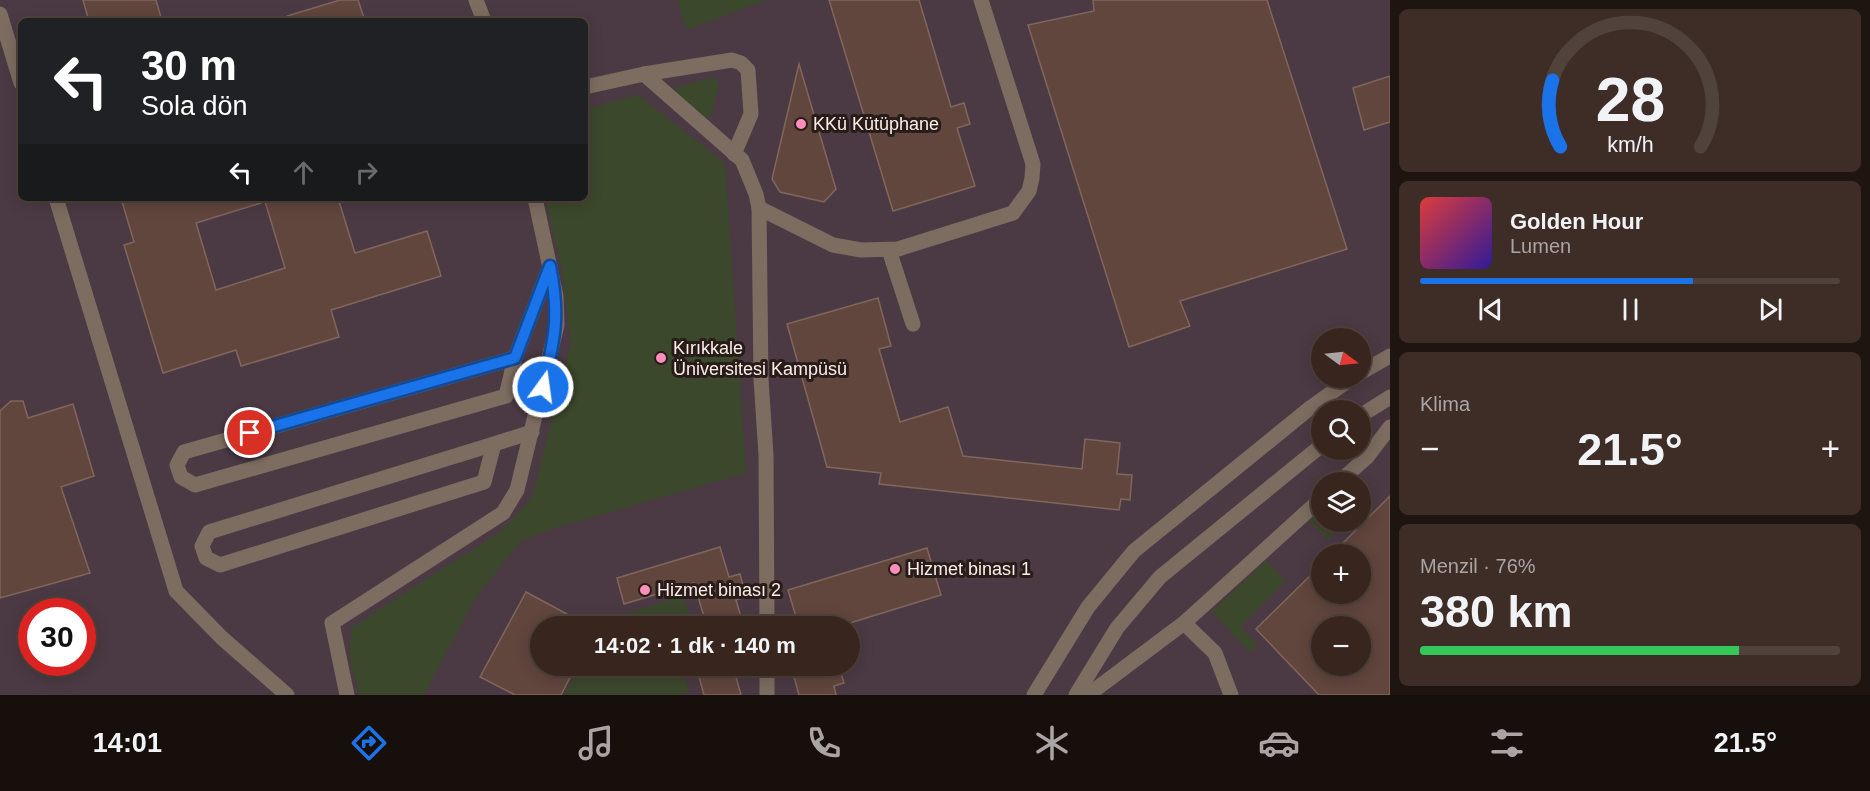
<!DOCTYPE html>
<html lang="tr">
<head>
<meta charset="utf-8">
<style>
  body { margin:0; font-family:Arial,sans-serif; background:#3e2d27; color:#f1f3f6; height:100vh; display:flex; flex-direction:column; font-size:22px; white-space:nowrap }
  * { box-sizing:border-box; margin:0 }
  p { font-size:20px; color:#aaa5a4 }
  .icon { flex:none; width:33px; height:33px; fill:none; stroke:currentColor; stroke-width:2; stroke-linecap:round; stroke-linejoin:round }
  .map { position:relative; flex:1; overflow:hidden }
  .panel { display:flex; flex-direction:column; gap:9px; padding:9px; background:#1e1410; width:480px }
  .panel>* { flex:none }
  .top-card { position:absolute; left:18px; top:18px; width:570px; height:183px; border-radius:9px; box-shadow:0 3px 15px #0003,0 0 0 2px #51423c; background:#202124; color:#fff; overflow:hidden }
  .needle { width:39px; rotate:105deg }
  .buttons { position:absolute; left:1311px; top:328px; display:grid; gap:12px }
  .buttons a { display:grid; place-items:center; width:60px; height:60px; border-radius:50%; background:#37251e; box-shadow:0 3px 15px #0003,0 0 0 2px #51423c; font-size:30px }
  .speed { position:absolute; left:18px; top:598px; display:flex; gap:12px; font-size:30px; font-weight:700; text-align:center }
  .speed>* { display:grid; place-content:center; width:78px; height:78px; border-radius:50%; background:#37251e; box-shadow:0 3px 15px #0003,0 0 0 2px #51423c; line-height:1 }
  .speed .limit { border:9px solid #d22; background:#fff; color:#111 }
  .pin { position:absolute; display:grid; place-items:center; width:51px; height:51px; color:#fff; margin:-26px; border:3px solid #fff; border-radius:50%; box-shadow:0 2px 6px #0007 }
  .me { position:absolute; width:66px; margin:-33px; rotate:14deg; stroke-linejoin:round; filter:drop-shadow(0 0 4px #0008) }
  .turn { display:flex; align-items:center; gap:21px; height:126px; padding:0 24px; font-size:27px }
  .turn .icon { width:78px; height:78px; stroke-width:2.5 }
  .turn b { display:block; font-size:42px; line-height:51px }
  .lanes { display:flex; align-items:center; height:57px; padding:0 24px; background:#0003; justify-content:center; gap:30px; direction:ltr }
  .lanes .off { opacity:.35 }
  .big { font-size:45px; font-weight:700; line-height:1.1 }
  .panel .widget { flex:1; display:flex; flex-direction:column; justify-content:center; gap:9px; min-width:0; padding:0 21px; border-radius:9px; background:#3e2d27 }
  .panel .dial { align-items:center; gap:0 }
  .dial svg { height:156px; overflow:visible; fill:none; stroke:#51423c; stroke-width:7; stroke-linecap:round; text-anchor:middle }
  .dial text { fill:#f1f3f6; stroke:none }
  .song { display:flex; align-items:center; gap:18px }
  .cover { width:72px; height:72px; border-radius:9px; background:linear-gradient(135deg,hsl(0 70% 55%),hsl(250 70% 35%)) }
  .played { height:6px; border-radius:3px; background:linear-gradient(90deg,#1a73e8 65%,#51423c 65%) }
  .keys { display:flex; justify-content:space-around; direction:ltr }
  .heat { display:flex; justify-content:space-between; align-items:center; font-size:33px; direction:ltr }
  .charge { height:9px; border-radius:4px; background:linear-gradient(90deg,#34c759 76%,#51423c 0) }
  .trip { position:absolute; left:530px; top:616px; width:330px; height:60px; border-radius:30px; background:#37251e; box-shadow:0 3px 15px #0003,0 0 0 2px #51423c; font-weight:700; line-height:60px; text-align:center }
  .dock { display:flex; height:96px; justify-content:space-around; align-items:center; background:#160f0c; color:#aaa5a4 }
  .dock .icon { width:42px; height:42px }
  .dock .selected { color:#1a73e8 }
  .dock b { font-size:27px; color:#f1f3f6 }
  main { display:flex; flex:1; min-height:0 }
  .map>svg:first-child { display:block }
  .education { fill:#4b3a44; fill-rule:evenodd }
  .green { fill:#3c482c }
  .building { fill:#60463d; stroke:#81665c; stroke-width:1.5; fill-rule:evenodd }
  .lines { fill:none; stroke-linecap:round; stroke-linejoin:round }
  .minor { stroke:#7d6c60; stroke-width:15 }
  .route-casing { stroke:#114b97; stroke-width:15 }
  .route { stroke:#1a73e8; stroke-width:10 }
  .poi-dot { fill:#ff8eba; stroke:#271c18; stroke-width:2 }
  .labels { text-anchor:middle; stroke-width:6; stroke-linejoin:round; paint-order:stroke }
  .poi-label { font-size:18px; fill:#fdede7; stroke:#271c18; text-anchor:start }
</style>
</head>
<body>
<main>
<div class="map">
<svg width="1390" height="695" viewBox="0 0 1390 695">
  <rect width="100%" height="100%" fill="#493128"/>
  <path class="education" d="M0,0H1390V695H0ZM21,21H585V198H21ZM1322,339H1360V378H1322ZM1322,411H1360V450H1322ZM1322,483H1360V522H1322ZM1322,555H1360V594H1322ZM32,612H82V663H32ZM540,627H849V666H540ZM1322,627H1360V666H1322Z"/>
  <g class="green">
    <path d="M677,0H767L686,30Z"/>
    <path d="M713,77L719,84L711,116L704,118L665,91Z"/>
    <path d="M638,95L725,163L746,473L554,528L521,541L474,600L424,695H359L349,653L352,627L500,532L532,498L571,343L561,266L545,198H585V109Z"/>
    <path d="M1321,510L1322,522H1346L1328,540L1309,521Z"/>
    <path d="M1266,561L1286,581L1240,627L1258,645L1250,653L1212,611Z"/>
    <path d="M683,596L691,622L681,625V627H601L605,620Z"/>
    <path d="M580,666H682L689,691L679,695H565Z"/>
  </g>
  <g class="building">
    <path d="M83,0H156L162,21H89Z"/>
    <path d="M340,0H358L365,21H288L287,16Z"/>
    <path d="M829,0H919L951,107L964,103L970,124L957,128L975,186L893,211Z"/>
    <path d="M1093,0H1267L1347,249L1180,301L1190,326L1129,347L1028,25L1094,11Z"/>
    <path d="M799,64L836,189L824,202L780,192L772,179Z"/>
    <path d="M1390,76V122L1364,130L1353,88Z"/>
    <path d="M121,198H261V203L196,223L216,290L285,268L264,198H338L355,253L427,231L441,276L331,310L339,337L241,366L236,350L163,373L124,245L134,242Z"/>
    <path d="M878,298L891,346L879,349L900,422L948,407L963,456L1082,469L1085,439L1120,443L1117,474L1132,475L1130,500L1121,499L1119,510L879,484L881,473L827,467L787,324Z"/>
    <path d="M11,401H23L28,418L73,404L94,476L61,487L90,573L0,598V411Z"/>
    <path d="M1390,496V695H1319L1256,629L1322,564V594H1360V555H1331ZM1322,627H1360V666H1322Z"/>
    <path d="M720,547L729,577L740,574L746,597L736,600L744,627H707L694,583L624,604L617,578Z"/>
    <path d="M927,548L941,595L837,627H799L788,590Z"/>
    <path d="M526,592L591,627H540V666H576L561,695H515L480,677Z"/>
    <path d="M696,666H733L741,695H704Z"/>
    <path d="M791,666H839L844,683L834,686L836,695H799Z"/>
  </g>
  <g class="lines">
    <g class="minor">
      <path d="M476,0L484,21"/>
      <path d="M0,14L21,83"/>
      <path d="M644,74L732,60L741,63L748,70L751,114L734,154"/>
      <path d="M585,87L644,74L742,160L756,194L759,208L761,379L766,455L767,627"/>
      <path d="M56,198L176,591L222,638L287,695"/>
      <path d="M759,208L833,245L861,250L898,249L1013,213L1029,191L1032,178L1033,164L981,0"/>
      <path d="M889,250L913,324"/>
      <path d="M515,358L506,396L195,485L181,477L177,465L184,452L515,358L550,266"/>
      <path d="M1360,373L1390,356"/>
      <path d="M1360,416L1390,397"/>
      <path d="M494,444L209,532L202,546L206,558L220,565L484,482L494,444L532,432"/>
      <path d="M1338,483L1367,457L1390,427"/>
      <path d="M1184,623L1215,653L1231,695"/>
      <path d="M767,666V695"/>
      <path d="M347,695L332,623L503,513L517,490L557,325L556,296L535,198"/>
      <path d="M1034,695L1088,607L1134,551L1310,408L1352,378"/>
      <path d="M1076,695L1117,628L1160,577L1322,445"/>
      <path d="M1088,695L1184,623L1322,498"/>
    </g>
  </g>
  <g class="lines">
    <defs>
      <path id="route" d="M250,433L515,358L550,266C560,315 555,338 543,387"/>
    </defs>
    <use href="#route" class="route-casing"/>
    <use href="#route" class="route"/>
  </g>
  <g class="poi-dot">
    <circle cx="801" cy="124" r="6"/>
    <circle cx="661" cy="358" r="6"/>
    <circle cx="895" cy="569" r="6"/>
    <circle cx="645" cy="590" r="6"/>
  </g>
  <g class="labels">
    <g class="poi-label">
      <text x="813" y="130">KKü Kütüphane</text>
      <text x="673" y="354">Kırıkkale<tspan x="673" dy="21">Üniversitesi Kampüsü</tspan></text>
      <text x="907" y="575">Hizmet binası 1</text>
      <text x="657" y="596">Hizmet binası 2</text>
    </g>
  </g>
</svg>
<div class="buttons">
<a><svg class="needle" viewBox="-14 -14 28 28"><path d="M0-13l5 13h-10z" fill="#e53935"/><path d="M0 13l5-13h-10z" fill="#aaa5a4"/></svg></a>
<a><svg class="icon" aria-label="search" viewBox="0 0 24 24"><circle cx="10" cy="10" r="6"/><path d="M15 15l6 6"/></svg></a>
<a><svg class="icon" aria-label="layers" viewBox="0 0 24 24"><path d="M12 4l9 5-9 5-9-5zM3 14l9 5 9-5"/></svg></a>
<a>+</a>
<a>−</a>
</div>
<div class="speed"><div class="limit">30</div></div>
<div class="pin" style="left:250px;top:433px;background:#d93025"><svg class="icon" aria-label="arrive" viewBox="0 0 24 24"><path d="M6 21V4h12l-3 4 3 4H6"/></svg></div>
<svg class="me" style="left:543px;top:387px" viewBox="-20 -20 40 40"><circle r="17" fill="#1a73e8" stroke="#fff" stroke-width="3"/><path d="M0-11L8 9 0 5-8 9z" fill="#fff"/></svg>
<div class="trip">14:02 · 1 dk · 140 m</div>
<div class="top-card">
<div class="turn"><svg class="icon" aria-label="left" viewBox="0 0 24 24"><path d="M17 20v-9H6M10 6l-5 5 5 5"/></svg><div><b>30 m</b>Sola dön</div></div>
<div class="lanes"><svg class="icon" aria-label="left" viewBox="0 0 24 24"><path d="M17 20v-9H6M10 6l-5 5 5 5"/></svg><svg class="icon off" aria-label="ahead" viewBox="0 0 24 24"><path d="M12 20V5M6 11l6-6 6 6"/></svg><svg class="icon off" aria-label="right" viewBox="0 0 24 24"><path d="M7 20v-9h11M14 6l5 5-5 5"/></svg></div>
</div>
</div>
<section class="panel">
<div class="widget dial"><svg viewBox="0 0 100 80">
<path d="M14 69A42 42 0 1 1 86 69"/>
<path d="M14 69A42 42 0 0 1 10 35" stroke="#1a73e8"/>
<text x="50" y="56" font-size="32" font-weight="700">28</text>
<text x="50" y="72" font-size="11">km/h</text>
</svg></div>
<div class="widget">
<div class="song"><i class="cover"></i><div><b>Golden Hour</b><p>Lumen</p></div></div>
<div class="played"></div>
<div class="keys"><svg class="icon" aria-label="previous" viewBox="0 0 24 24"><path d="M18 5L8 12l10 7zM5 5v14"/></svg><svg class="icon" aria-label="pause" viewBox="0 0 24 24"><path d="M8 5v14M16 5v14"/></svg><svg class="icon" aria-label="next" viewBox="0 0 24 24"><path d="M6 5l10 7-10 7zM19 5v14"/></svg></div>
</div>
<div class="widget"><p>Klima</p>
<div class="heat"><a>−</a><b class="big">21.5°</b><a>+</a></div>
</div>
<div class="widget"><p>Menzil · 76%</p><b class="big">380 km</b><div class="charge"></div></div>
</section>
</main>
<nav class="dock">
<b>14:01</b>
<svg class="icon selected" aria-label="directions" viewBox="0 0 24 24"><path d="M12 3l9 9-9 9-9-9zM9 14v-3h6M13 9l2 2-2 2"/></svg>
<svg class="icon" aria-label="music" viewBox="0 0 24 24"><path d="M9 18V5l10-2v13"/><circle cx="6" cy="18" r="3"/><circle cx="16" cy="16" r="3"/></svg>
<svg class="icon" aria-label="phone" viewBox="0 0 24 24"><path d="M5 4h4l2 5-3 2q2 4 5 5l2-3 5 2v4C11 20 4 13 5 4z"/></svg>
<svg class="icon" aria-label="climate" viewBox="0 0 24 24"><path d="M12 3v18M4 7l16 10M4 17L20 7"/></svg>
<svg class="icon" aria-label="car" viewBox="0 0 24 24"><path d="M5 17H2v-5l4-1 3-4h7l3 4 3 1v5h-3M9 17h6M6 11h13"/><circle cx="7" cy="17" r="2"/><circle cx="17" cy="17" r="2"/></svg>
<svg class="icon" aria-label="filters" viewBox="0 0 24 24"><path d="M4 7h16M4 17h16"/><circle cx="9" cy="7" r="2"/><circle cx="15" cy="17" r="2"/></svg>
<b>21.5°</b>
</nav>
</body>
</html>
